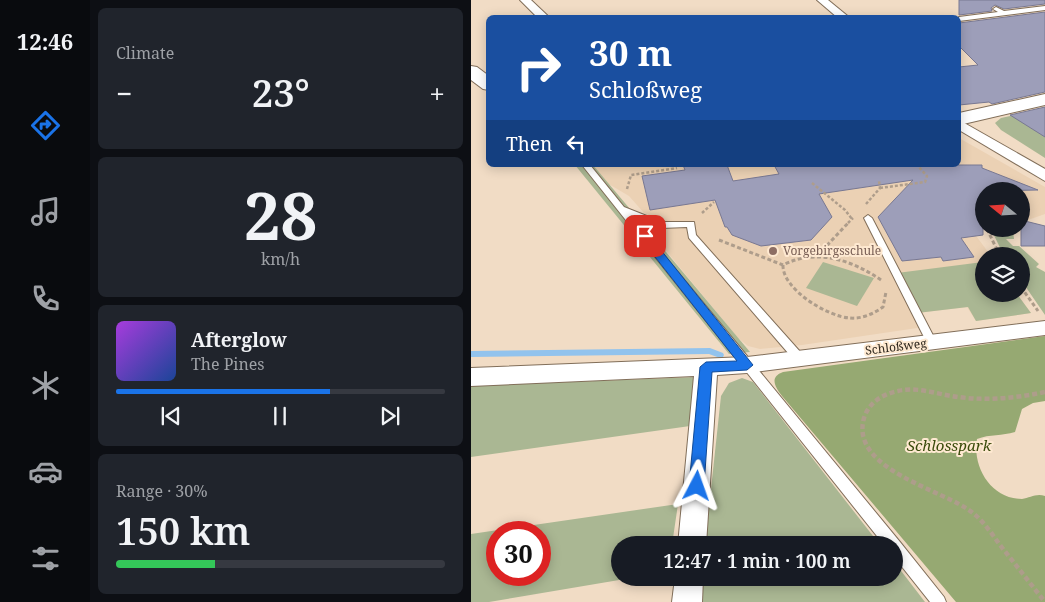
<!DOCTYPE html>
<html lang="en">
<head>
<meta charset="utf-8">
<style>
  body { margin:0; font-family:"Noto Serif",serif; background:#20242c; color:#f1f3f6; height:100vh; display:flex; flex-direction:column; font-size:19px; white-space:nowrap }
  * { box-sizing:border-box; margin:0 }
  p { font-size:16px; color:#9ea1a6 }
  .icon { flex:none; width:28px; height:28px; fill:none; stroke:currentColor; stroke-width:2; stroke-linecap:round; stroke-linejoin:round }
  .map { position:relative; flex:1; overflow:hidden }
  .sheet { display:flex; flex-direction:column; gap:8px; padding:8px; background:#0d0f14; width:381px }
  .sheet>* { flex:none }
  .banner { position:absolute; left:15px; top:15px; width:475px; height:152px; border-radius:8px; box-shadow:0 2px 12px #0003; background:#1a4fa0; color:#fff; overflow:hidden }
  .needle { width:32px; rotate:288deg }
  .fabs { position:absolute; left:504px; top:182px; display:grid; gap:10px }
  .fabs a { display:grid; place-items:center; width:55px; height:55px; border-radius:50%; background:#171b24; box-shadow:0 2px 12px #0003; font-size:25px }
  .speed { position:absolute; left:15px; top:521px; display:flex; gap:10px; font-size:25px; font-weight:700; text-align:center }
  .speed>* { display:grid; place-content:center; width:65px; height:65px; border-radius:50%; background:#171b24; box-shadow:0 2px 12px #0003; line-height:1 }
  .speed .limit { border:8px solid #d22; background:#fff; color:#111 }
  .pin { position:absolute; display:grid; place-items:center; width:42px; height:42px; color:#fff; margin:-21px; border-radius:10px; box-shadow:0 2px 8px #0006 }
  .me { position:absolute; width:55px; margin:-28px; rotate:4deg; stroke-linejoin:round; filter:drop-shadow(0 0 4px #0008) }
  .turn { display:flex; align-items:center; gap:18px; height:105px; padding:0 20px; font-size:22px }
  .turn .icon { width:65px; height:65px; stroke-width:2.5 }
  .turn b { display:block; font-size:35px; line-height:42px }
  .then { display:flex; align-items:center; height:48px; padding:0 20px; background:#0003; gap:10px; font-size:19px }
  .big { font-size:38px; font-weight:600; line-height:1.1 }
  .sheet .tile { flex:1; display:flex; flex-direction:column; justify-content:center; gap:8px; min-width:0; padding:0 18px; border-radius:8px; background:#20242c }
  .sheet .dial { align-items:center; gap:0 }
  .dial b { font-size:65px; line-height:1 }
  .song { display:flex; align-items:center; gap:15px }
  .cover { width:60px; height:60px; border-radius:8px; background:linear-gradient(135deg,hsl(280 70% 55%),hsl(220 70% 35%)) }
  .played { height:5px; border-radius:2px; background:linear-gradient(90deg,#1a73e8 65%,#363941 65%) }
  .keys { display:flex; justify-content:space-around; direction:ltr }
  .heat { display:flex; justify-content:space-between; align-items:center; font-size:28px; direction:ltr }
  .charge { height:8px; border-radius:4px; background:linear-gradient(90deg,#34c759 30%,#363941 0) }
  .trip { position:absolute; left:140px; top:536px; width:292px; height:50px; border-radius:25px; background:#171b24; box-shadow:0 2px 12px #0003; font-weight:600; line-height:50px; text-align:center }
  main { display:flex; flex:1; min-height:0 }
  .tab-bar { display:flex; flex-direction:column; width:90px; justify-content:space-around; align-items:center; background:#090b0e; color:#9ea1a6 }
  .tab-bar .icon { width:35px; height:35px }
  .tab-bar .on { color:#1a73e8 }
  .tab-bar b { font-size:22px; color:#f1f3f6 }
  .map>svg:first-child { display:block }
  .built { fill:#ebd1b4 }
  .green { fill:#aab793; fill-rule:evenodd }
  .forest { fill:#96a972 }
  .lines { fill:none; stroke-linecap:round; stroke-linejoin:round }
  .stream { fill:#92c3ed; fill-rule:evenodd }
  .building { fill:#9d9eb9; stroke:#787892 }
  .lane-casing { stroke:#816e59; stroke-width:2 }
  .street-casing { stroke:#816e59; stroke-width:2 }
  .secondary-casing { stroke:#816e59; stroke-width:2 }
  .path-far2 { stroke:#ae9d8b; stroke-width:2.5; stroke-dasharray:3 2; stroke-linecap:butt }
  .path-far1 { stroke:#ae9d8b; stroke-width:3; stroke-dasharray:4 2.5; stroke-linecap:butt }
  .path { stroke:#ae9d8b; stroke-width:4.5; stroke-dasharray:5 3; stroke-linecap:butt }
  .lane { fill:#fff; fill-rule:evenodd }
  .street { fill:#fff; fill-rule:evenodd }
  .secondary { fill:#fff; fill-rule:evenodd }
  .route { fill:#1a73e8; stroke:#114b97 }
  .education-dot { fill:#8d6e63; stroke:#fee9d1; stroke-width:2 }
  .labels { text-anchor:middle; stroke-width:4; stroke-linejoin:round; paint-order:stroke }
  .education-label { font-size:12px; fill:#785e54; stroke:#fee9d1; text-anchor:start }
  .street-label { font-size:12px; fill:#2e271e; stroke:#fee9d1 }
  .near-park-label { font-size:15px; font-style:italic; fill:#3a4b0b; stroke:#fee9d1 }
</style>
</head>
<body>
<main>
<nav class="tab-bar">
<b>12:46</b>
<svg class="icon on" aria-label="directions" viewBox="0 0 24 24"><path d="M12 3l9 9-9 9-9-9zM9 14v-3h6M13 9l2 2-2 2"/></svg>
<svg class="icon" aria-label="music" viewBox="0 0 24 24"><path d="M9 18V5l10-2v13"/><circle cx="6" cy="18" r="3"/><circle cx="16" cy="16" r="3"/></svg>
<svg class="icon" aria-label="phone" viewBox="0 0 24 24"><path d="M5 4h4l2 5-3 2q2 4 5 5l2-3 5 2v4C11 20 4 13 5 4z"/></svg>
<svg class="icon" aria-label="climate" viewBox="0 0 24 24"><path d="M12 3v18M4 7l16 10M4 17L20 7"/></svg>
<svg class="icon" aria-label="car" viewBox="0 0 24 24"><path d="M5 17H2v-5l4-1 3-4h7l3 4 3 1v5h-3M9 17h6M6 11h13"/><circle cx="7" cy="17" r="2"/><circle cx="17" cy="17" r="2"/></svg>
<svg class="icon" aria-label="filters" viewBox="0 0 24 24"><path d="M4 7h16M4 17h16"/><circle cx="9" cy="7" r="2"/><circle cx="15" cy="17" r="2"/></svg>
</nav>
<section class="sheet">
<div class="tile"><p>Climate</p>
<div class="heat"><a>−</a><b class="big">23°</b><a>+</a></div>
</div>
<div class="tile dial"><b>28</b><p>km/h</p></div>
<div class="tile">
<div class="song"><i class="cover"></i><div><b>Afterglow</b><p>The Pines</p></div></div>
<div class="played"></div>
<div class="keys"><svg class="icon" aria-label="previous" viewBox="0 0 24 24"><path d="M18 5L8 12l10 7zM5 5v14"/></svg><svg class="icon" aria-label="pause" viewBox="0 0 24 24"><path d="M8 5v14M16 5v14"/></svg><svg class="icon" aria-label="next" viewBox="0 0 24 24"><path d="M6 5l10 7-10 7zM19 5v14"/></svg></div>
</div>
<div class="tile"><p>Range · 30%</p><b class="big">150 km</b><div class="charge"></div></div>
</section>
<div class="map">
<svg width="574" height="602" viewBox="0 0 574 602">
  <rect width="100%" height="100%" fill="#f1dcc5"/>
  <path class="built" d="M488,138L574,187V214L554,221L550,220V191H512V223L497,225L520,256H512V294H546L560,313L505,321L496,307L446,313L453,327L331,345L289,349L277,346L267,338L178,230L186,219L173,213L158,196L136,183L122,165H488Z"/>
  <g class="green">
    <path d="M574,108V158L530,130L524,123L530,118Z"/>
    <path d="M104,165H122L279,352L258,354Z"/>
    <path d="M520,229L542,230L543,239H535L542,246H548L568,264L565,267L574,272V315L550,280V256H533Z"/>
    <path d="M352,262L403,278L386,306L335,288Z"/>
    <path d="M512,262V294H546L560,313L505,321L497,307L446,313L426,273Z"/>
    <path d="M225,377L219,426L0,457V386Z"/>
    <path d="M271,378L282,382L409,545H234L250,396L258,383Z"/>
    <path d="M207,504L201,545H149V578H160L18,602H0V534ZM26,532H69V575H26Z"/>
    <path d="M424,563L454,602H229L231,578H424Z"/>
  </g>
  <path class="forest" d="M574,336V401L562,403L551,409L544,432C531,436 519,434 506,439C501,467 520,499 551,499C559,498 565,493 574,496V602H485L311,396C304,387 298,377 312,372Z"/>
  <g class="lines">
    <path class="stream" d="M239,348L252,353L253,355L252,357L249,358L238,354L0,357V351Z"/>
  </g>
  <g class="building">
    <path d="M488,0H574V4L533,9L524,5L520,8L521,11L488,15Z"/>
    <path d="M574,12V92L521,104L518,102L488,105V67L507,65L488,46V23Z"/>
    <path d="M574,107V137L539,115Z"/>
    <path d="M212,165H256L262,181L308,174L303,165H511V168L567,190L512,191V235L490,238L503,257L472,261L470,257L431,261L407,217L442,180L348,194L361,217L340,240L290,246L261,235L256,227H254L244,200L179,210L171,176L214,170Z"/>
    <path d="M550,220L574,226V246H550Z"/>
  </g>
  <g class="lines">
    <defs>
      <g id="lane">
        <path d="M574,6V10L488,21V17L527,12L522,9L525,7L533,11Z"/>
        <path d="M111,165H119L153,207L191,222H223L225,235L332,355L333,358L332,361H324L218,238L216,227L190,228L160,215L429,542L473,597L475,602H459L424,558V545H413Z"/>
        <path d="M397,215L401,218L466,343L465,346H457L456,343L393,218Z"/>
      </g>
      <g id="street">
        <path d="M49,0H60L79,18H67Z"/>
        <path d="M346,0H357L379,18H367Z"/>
        <path d="M488,120L574,169V181L488,130Z"/>
        <path d="M574,321V335L276,373L246,375L235,545H207L223,376L0,386V368L276,357Z"/>
        <path d="M204,578H232L231,602H201Z"/>
      </g>
      <g id="secondary">
        <path d="M0,66L6,67L18,76V90L12,89L0,80Z"/>
        <path d="M574,94V105L488,125V113Z"/>
      </g>
    </defs>
    <use href="#lane" class="lane-casing"/>
    <use href="#street" class="street-casing"/>
    <use href="#secondary" class="secondary-casing"/>
    <g class="path-far2">
      <path d="M341,183L374,210L381,219"/>
      <path d="M409,188L454,182L456,176L446,165"/>
      <path d="M156,189L160,175L206,168"/>
      <path d="M395,204L409,188L408,181"/>
      <path d="M231,213L243,202"/>
      <path d="M377,223L382,218"/>
    </g>
    <g class="path-far1">
      <path d="M516,229L529,256"/>
      <path d="M248,240L312,265C345,248 381,260 410,280"/>
      <path d="M347,255L378,222"/>
      <path d="M312,265C311,289 357,317 379,318C391,319 402,314 412,307L415,292"/>
      <path d="M550,287L567,311"/>
    </g>
    <path class="path" d="M574,392C545,398 517,401 487,397C468,395 447,386 427,391C412,394 398,402 393,418C378,470 474,490 502,513C513,522 521,534 529,545C544,564 559,583 574,602"/>
    <use href="#lane" class="lane"/>
    <use href="#street" class="street"/>
    <use href="#secondary" class="secondary"/>
  </g>
  <path class="route" d="M174,233L177,234L282,365L276,370L241,372L233,486L231,490L226,492L221,490L218,486L229,367L235,362L266,361L170,239L169,236Z"/>
  <circle class="education-dot" cx="302" cy="251" r="5"/>
  <g class="labels">
    <g class="education-label">
      <text x="312" y="255">Vorgebirgsschule</text>
    </g>
    <g class="street-label">
      <text transform="translate(425 347) rotate(-7)" y="4">Schloßweg</text>
    </g>
    <g class="near-park-label">
      <text x="478" y="451">Schlosspark</text>
    </g>
  </g>
</svg>
<div class="fabs">
<a><svg class="needle" viewBox="-14 -14 28 28"><path d="M0-13l5 13h-10z" fill="#e53935"/><path d="M0 13l5-13h-10z" fill="#9ea1a6"/></svg></a>
<a><svg class="icon" aria-label="layers" viewBox="0 0 24 24"><path d="M12 4l9 5-9 5-9-5zM3 14l9 5 9-5"/></svg></a>
</div>
<div class="speed"><div class="limit">30</div></div>
<div class="pin" style="left:174px;top:236px;background:#d93025"><svg class="icon" aria-label="arrive" viewBox="0 0 24 24"><path d="M6 21V4h12l-3 4 3 4H6"/></svg></div>
<svg class="me" style="left:226px;top:486px" viewBox="-20 -20 40 40"><path d="M0-17L14 15 0 8-14 15z" fill="#1a73e8" stroke="#fff" stroke-width="4"/></svg>
<div class="trip">12:47 · 1 min · 100 m</div>
<div class="banner">
<div class="turn"><svg class="icon" aria-label="right" viewBox="0 0 24 24"><path d="M7 20v-9h11M14 6l5 5-5 5"/></svg><div><b>30 m</b>Schloßweg</div></div>
<div class="then">Then<svg class="icon" aria-label="left" viewBox="0 0 24 24"><path d="M17 20v-9H6M10 6l-5 5 5 5"/></svg></div>
</div>
</div>
</main>
</body>
</html>
